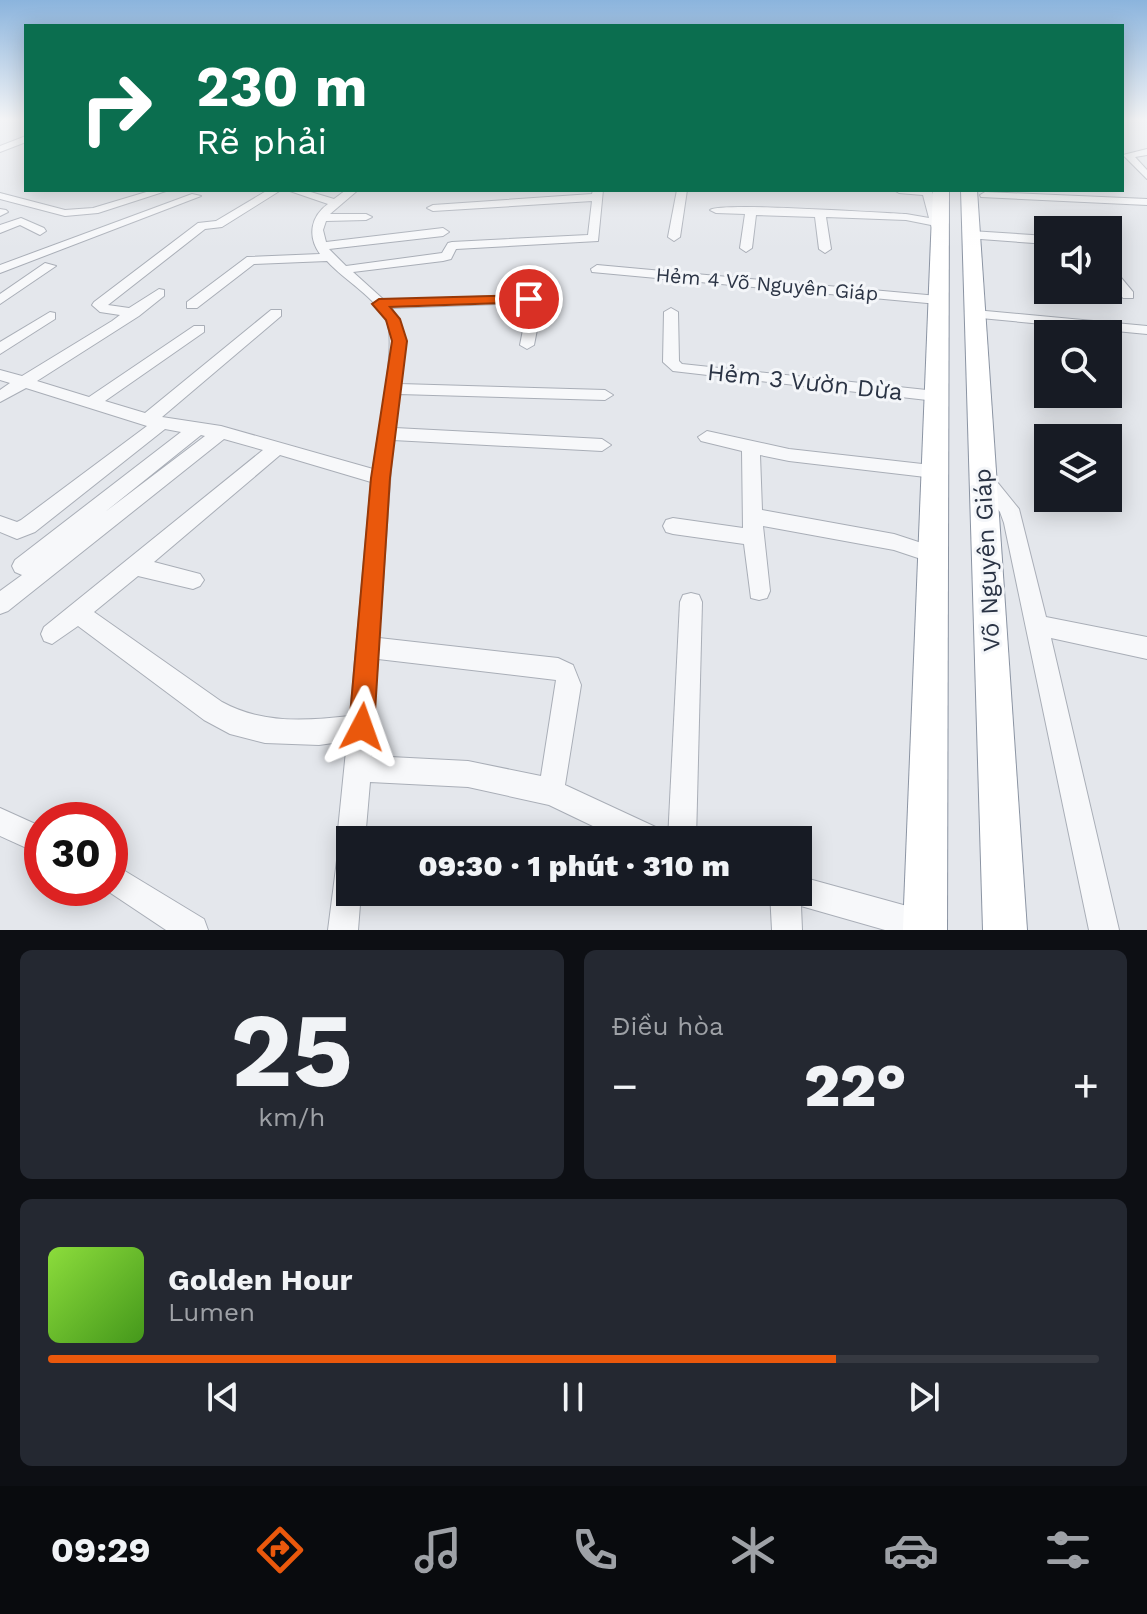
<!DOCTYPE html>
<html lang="vi">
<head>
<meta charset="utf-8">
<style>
  body { margin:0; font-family:"Work Sans",sans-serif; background:#242831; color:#f1f3f6; height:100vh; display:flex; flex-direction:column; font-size:30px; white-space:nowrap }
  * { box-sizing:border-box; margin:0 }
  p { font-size:26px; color:#9ea1a6 }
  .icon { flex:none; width:44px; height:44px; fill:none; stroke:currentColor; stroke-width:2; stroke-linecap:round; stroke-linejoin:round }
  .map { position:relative; height:930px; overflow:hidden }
  .details { display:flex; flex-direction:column; gap:20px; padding:20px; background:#0d0f14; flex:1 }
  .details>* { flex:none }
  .banner { position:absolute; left:24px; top:24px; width:1100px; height:168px; border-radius:0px; box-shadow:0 4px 20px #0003; background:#0b6e4f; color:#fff; overflow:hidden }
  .tools { position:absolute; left:1034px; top:216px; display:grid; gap:16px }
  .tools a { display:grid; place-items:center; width:88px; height:88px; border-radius:0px; background:#171b24; box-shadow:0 4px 20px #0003; font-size:40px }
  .speed { position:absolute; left:24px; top:802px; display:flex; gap:16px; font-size:40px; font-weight:700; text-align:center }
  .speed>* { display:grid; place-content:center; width:104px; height:104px; border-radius:50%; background:#171b24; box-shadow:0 4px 20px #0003; line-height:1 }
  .speed .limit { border:12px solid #d22; background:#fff; color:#111 }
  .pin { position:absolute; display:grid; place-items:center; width:68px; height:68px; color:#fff; margin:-34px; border:4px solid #fff; border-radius:50%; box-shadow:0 2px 8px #0007 }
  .me { position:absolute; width:88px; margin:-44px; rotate:4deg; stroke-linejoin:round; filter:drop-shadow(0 0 6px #0008) }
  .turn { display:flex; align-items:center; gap:28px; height:168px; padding:0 40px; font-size:36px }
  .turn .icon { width:104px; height:104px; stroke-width:2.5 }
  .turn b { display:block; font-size:56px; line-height:68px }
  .big { font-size:60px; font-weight:800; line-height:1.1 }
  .details .widget { flex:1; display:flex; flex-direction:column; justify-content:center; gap:12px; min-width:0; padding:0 28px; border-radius:12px; background:#242831 }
  .details .dial { align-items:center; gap:0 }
  .dial b { font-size:104px; line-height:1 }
  .song { display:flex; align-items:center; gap:24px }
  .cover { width:96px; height:96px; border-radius:12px; background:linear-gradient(135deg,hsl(90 70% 55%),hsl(100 70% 35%)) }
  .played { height:8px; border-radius:4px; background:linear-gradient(90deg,#ea580c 75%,#363941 75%) }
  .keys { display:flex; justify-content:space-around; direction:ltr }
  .heat { display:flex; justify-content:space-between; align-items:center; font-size:44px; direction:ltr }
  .details .tiles { flex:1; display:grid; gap:20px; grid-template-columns:1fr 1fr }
  .widget:last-child { grid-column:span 2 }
  .trip { position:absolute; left:336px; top:826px; width:476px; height:80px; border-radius:0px; background:#171b24; box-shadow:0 4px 20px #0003; font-weight:800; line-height:80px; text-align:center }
  .dock { display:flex; height:128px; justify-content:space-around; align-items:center; background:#090b0e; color:#9ea1a6 }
  .dock .icon { width:56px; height:56px }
  .dock .active { color:#ea580c }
  .dock b { font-size:36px; color:#f1f3f6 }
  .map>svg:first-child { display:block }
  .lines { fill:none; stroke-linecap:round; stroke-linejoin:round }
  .minor-casing { stroke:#a9aeb7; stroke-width:2 }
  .highway-casing { stroke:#8b94a3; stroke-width:2 }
  .minor { fill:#f7f8fa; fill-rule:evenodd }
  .highway { fill:#fff; fill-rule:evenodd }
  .route { fill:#ea580c; stroke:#983908; stroke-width:2 }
  .labels { text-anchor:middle; stroke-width:6; stroke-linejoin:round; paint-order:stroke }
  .far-street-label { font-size:20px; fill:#2b3445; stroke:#f4f6f9 }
  .street-label { font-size:24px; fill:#2b3445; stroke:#f4f6f9 }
</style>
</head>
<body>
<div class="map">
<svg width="1147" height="930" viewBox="0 0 1147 930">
  <rect width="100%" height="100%" fill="#e4e7ec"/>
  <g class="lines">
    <defs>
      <g id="minor">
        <path d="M26,136V142L0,152V146Z"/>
        <path d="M1147,149V155L1135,157L1147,170V179L1123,155Z"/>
        <path d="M153,190H169L98,213L65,216L0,199V193L65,210L93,208Z"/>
        <path d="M268,190H281L222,227L205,229L108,305L129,308L159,289L164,290V296L139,316L37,381L89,397L194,326H204V332L105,401L145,413L271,310H281V316L162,417L221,426L373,469C376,438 397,346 387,322C376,297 345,281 327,261L254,264L197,308H187V302L247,257L320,254C307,236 311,216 328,204L287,190H304L334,199L346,190H358L330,214H366L372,217L366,220L326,221L323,230L326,242L443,228L449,232L443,236L329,249L346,266L442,253L448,243L452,242L588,235L592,201L433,211L427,208L433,205L592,194L593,190H603L598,241L456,249L451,259L443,261L353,272L384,300L529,295L542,304L534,345L527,349L520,345L528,305L526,303L391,308C411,333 404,354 400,384L605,390L613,395L605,400L399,394L395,428L602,439L611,445L602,451L393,440L379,638L558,658L573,665L581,685L565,785L662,830L666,840H622L549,805L468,787L370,782L365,840H350V892H361L358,930H328L339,845L337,840L347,741L319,745L265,743L230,734L204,720L78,626L52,644L44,641L41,634L44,627L263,450L224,439L8,611L0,614V591L22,575L15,572L12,566L15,560L181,432L165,429L35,532L17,539L0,532V516L17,522L21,520L147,426L26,388L0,402V390L10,383L0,380V370L22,376L112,321L120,315L100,312L92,305L94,302L198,223L216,221ZM201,435L205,436L105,512ZM280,455L371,482L350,716C305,721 262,724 222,702L94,612L138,576L193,589L200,586L204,580L200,574L154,562ZM378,659L556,680L541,776L468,761L371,756Z"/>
        <path d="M677,190H687L680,237L674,241L668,237Z"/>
        <path d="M894,190H932L942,233H934L931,225L906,220L826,217L831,249L825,253L819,249L815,217L756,215L752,248L746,252L740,248L745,214L716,213L710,210C722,202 879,213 906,214L929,218L923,195L899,193Z"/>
        <path d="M985,192L1147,199V205L981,197L980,195Z"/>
        <path d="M192,194L201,196L0,273V265Z"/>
        <path d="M0,209L6,210L8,212L0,216Z"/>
        <path d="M21,218L44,228L46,231L40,235L20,225L0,233V225Z"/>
        <path d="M1059,218L1063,219L1071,230H1059L1053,221Z"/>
        <path d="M971,231L1048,236V244L967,238V232Z"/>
        <path d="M45,263L56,266L0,304V294Z"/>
        <path d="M597,265L938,296L945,300L938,304L592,272L591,269Z"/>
        <path d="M1108,267L1113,268L1133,292V298H1123L1108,279Z"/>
        <path d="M671,308L678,312L679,361L682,364L936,391L944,396L936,401L673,371L663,362L664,312Z"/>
        <path d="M975,310L1147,326V334L970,317V311Z"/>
        <path d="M50,312L55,313V319L0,354V342Z"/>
        <path d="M707,431L789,449L940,466L943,471L940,476L934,478L789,461L760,455L762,510L894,534L940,549L943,555L940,561L933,563L894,550L763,526L770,591L767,598L759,600L751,598L744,544L673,534L666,532L663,526L666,520L673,518L743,528L742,451L701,441L698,437Z"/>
        <path d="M983,470L989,472L1019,509L1046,617L1147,637V659L1051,638L1119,930H1089L1004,523L1000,512L974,477L977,472Z"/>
        <path d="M691,593L699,595L702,602L696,840H668L680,602L683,595Z"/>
        <path d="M0,808L42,827V855L0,836Z"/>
        <path d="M110,862L204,919L208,930H166L103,888H110Z"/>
        <path d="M798,876L925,911L936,915L940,926L938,930H885L801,906L802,930H772L770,892H798Z"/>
      </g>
      <g id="highway">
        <path d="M933,190H949L947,930H903Z"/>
        <path d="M961,190H977L1027,930H983Z"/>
      </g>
    </defs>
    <use href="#minor" class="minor-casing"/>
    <use href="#highway" class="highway-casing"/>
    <use href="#minor" class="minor"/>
    <use href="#highway" class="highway"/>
  </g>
  <linearGradient id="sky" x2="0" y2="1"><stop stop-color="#8bb4dd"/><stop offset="0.48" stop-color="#f3f4f6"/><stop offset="1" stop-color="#f3f4f6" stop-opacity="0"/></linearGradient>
  <rect width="1147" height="248" fill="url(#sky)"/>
  <path class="route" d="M529,295L536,299L534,302L390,307L400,319L407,341L390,478L374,727L370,736L362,740L353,736L349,727L371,478L392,341L386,320L372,304L379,299Z"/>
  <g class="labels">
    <g class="far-street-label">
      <text transform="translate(767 284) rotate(5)" y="7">Hẻm 4 Võ Nguyên Giáp</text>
    </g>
    <g class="street-label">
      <text transform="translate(805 382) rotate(6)" y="8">Hẻm 3 Vườn Dừa</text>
      <text transform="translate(987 560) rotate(-93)" y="8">Võ Nguyên Giáp</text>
    </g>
  </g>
</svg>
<div class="tools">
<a><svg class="icon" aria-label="sound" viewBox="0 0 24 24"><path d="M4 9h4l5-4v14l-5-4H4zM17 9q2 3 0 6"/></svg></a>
<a><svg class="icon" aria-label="search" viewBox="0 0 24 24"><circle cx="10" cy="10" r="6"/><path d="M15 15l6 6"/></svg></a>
<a><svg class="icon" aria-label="layers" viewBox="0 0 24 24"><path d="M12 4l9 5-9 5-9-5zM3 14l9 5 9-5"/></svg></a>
</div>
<div class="speed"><div class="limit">30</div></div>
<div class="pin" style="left:529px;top:299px;background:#d93025"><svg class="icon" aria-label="arrive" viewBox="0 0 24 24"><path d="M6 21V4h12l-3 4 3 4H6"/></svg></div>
<svg class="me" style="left:362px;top:727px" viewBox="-20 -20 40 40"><path d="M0-17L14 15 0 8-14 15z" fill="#ea580c" stroke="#fff" stroke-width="4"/></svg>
<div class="trip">09:30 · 1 phút · 310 m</div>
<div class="banner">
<div class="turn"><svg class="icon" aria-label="right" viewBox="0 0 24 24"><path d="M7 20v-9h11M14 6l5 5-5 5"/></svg><div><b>230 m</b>Rẽ phải</div></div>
</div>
</div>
<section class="details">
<div class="tiles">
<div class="widget dial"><b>25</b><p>km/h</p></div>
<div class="widget"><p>Điều hòa</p>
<div class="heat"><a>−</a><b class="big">22°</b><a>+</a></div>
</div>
<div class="widget">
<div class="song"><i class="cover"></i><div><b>Golden Hour</b><p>Lumen</p></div></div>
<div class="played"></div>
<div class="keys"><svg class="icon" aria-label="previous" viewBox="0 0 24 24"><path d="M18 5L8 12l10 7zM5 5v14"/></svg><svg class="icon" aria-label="pause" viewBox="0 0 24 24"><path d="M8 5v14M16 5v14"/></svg><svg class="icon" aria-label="next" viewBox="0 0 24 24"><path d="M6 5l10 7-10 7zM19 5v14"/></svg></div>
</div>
</div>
</section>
<nav class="dock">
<b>09:29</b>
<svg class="icon active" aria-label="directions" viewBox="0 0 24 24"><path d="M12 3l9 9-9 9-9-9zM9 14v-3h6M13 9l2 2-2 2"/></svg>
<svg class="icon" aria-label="music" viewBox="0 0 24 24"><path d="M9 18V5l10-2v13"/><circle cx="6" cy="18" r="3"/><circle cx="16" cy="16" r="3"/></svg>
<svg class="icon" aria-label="phone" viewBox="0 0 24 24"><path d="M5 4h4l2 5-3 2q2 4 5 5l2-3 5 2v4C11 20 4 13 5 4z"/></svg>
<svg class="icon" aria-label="climate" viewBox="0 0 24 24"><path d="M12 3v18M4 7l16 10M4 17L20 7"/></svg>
<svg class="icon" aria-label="car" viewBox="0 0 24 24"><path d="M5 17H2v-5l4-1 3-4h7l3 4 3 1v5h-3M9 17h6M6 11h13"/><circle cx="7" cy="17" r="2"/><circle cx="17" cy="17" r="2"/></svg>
<svg class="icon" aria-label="filters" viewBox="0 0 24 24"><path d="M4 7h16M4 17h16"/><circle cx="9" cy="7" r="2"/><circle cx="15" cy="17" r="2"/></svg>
</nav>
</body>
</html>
